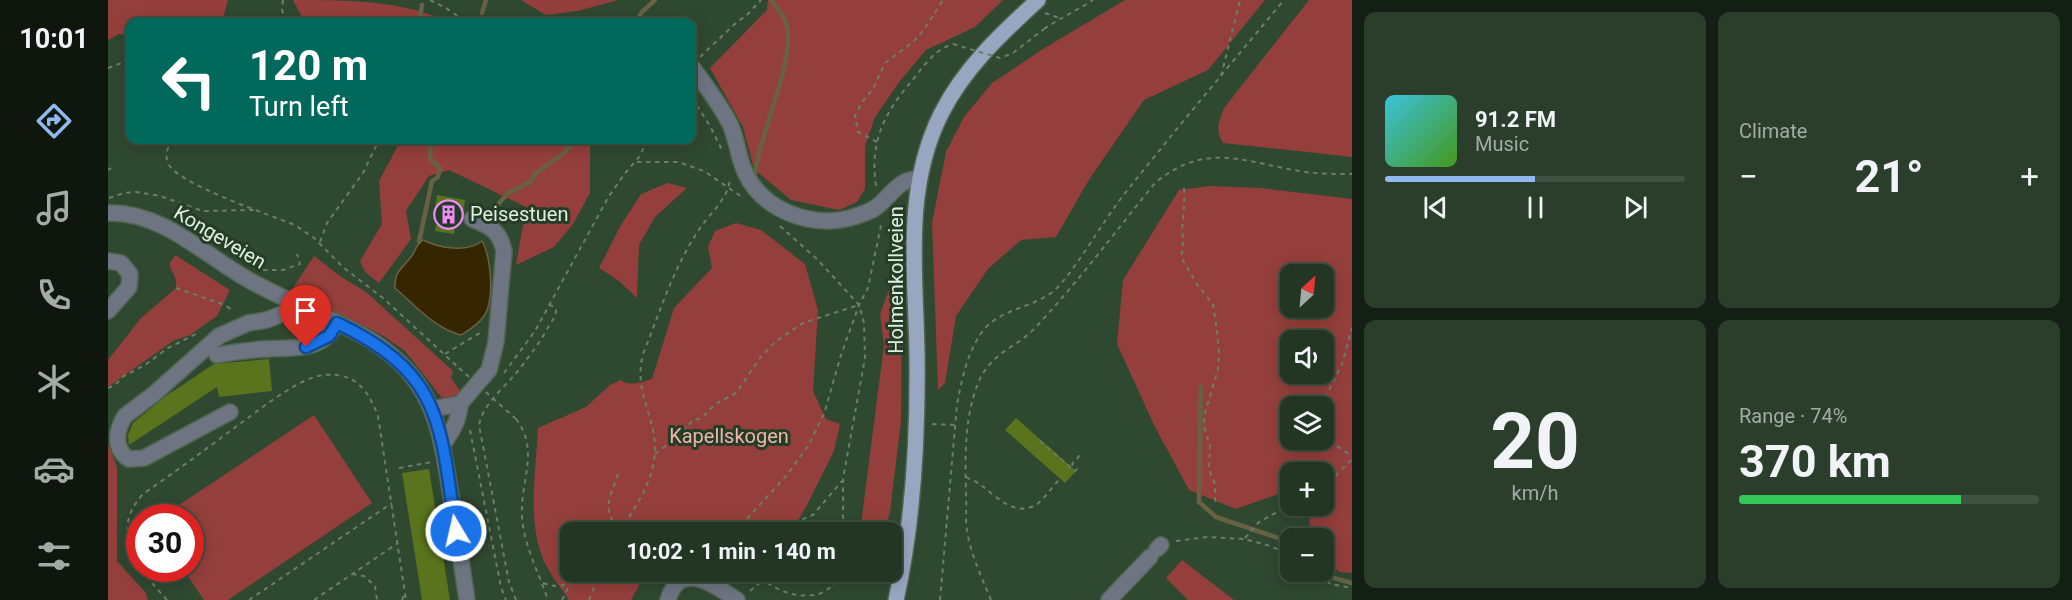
<!DOCTYPE html>
<html lang="en">
<head>
<meta charset="utf-8">
<style>
  body { margin:0; font-family:Roboto,sans-serif; background:#2b3e2c; color:#f1f3f6; height:100vh; display:flex; flex-direction:column; font-size:22px; white-space:nowrap }
  * { box-sizing:border-box; margin:0 }
  p { font-size:20px; color:#a3aba6 }
  .icon { flex:none; width:33px; height:33px; fill:none; stroke:currentColor; stroke-width:2; stroke-linecap:round; stroke-linejoin:round }
  .map { position:relative; flex:1; overflow:hidden }
  .side { display:flex; flex-direction:column; gap:12px; padding:12px; background:#131e14; width:720px }
  .side>* { flex:none }
  .hud { position:absolute; left:18px; top:18px; width:570px; height:126px; border-radius:12px; box-shadow:0 3px 15px #0003,0 0 0 2px #405041; background:#00695c; color:#fff; overflow:hidden }
  .needle { width:39px; rotate:26deg }
  .buttons { position:absolute; left:1172px; top:264px; display:grid; gap:12px }
  .buttons a { display:grid; place-items:center; width:54px; height:54px; border-radius:12px; background:#233624; box-shadow:0 3px 15px #0003,0 0 0 2px #405041; font-size:30px }
  .speed { position:absolute; left:18px; top:504px; display:flex; gap:12px; font-size:30px; font-weight:700; text-align:center }
  .speed>* { display:grid; place-content:center; width:78px; height:78px; border-radius:50%; background:#233624; box-shadow:0 3px 15px #0003,0 0 0 2px #405041; line-height:1 }
  .speed .limit { border:9px solid #d22; background:#fff; color:#111 }
  .pin { position:absolute; display:grid; place-items:center; width:51px; height:51px; color:#fff; margin:-62px -26px; border-radius:50% 50% 50% 0; rotate:-45deg; box-shadow:0 0 6px #0007 }
  .pin .icon { rotate:45deg }
  .me { position:absolute; width:66px; margin:-33px; rotate:351deg; stroke-linejoin:round; filter:drop-shadow(0 0 4px #0008) }
  .turn { display:flex; align-items:center; gap:21px; height:126px; padding:0 24px; font-size:27px }
  .turn .icon { width:78px; height:78px; stroke-width:2.5 }
  .turn b { display:block; font-size:42px; line-height:51px }
  .big { font-size:45px; font-weight:700; line-height:1.1 }
  .side .widget { flex:1; display:flex; flex-direction:column; justify-content:center; gap:9px; min-width:0; padding:0 21px; border-radius:12px; background:#2b3e2c }
  .side .dial { align-items:center; gap:0 }
  .dial b { font-size:78px; line-height:1 }
  .song { display:flex; align-items:center; gap:18px }
  .cover { width:72px; height:72px; border-radius:9px; background:linear-gradient(135deg,hsl(190 70% 55%),hsl(100 70% 35%)) }
  .played { height:6px; border-radius:3px; background:linear-gradient(90deg,#90b9f0 50%,#405041 50%) }
  .keys { display:flex; justify-content:space-around; direction:ltr }
  .heat { display:flex; justify-content:space-between; align-items:center; font-size:33px; direction:ltr }
  .charge { height:9px; border-radius:4px; background:linear-gradient(90deg,#34c759 74%,#405041 0) }
  .side .tiles { flex:1; display:grid; gap:12px; grid-template-columns:repeat(2,1fr) }
  .trip { position:absolute; left:452px; top:522px; width:342px; height:60px; border-radius:12px; background:#233624; box-shadow:0 3px 15px #0003,0 0 0 2px #405041; font-weight:700; line-height:60px; text-align:center }
  main { display:flex; flex:1; min-height:0 }
  .menu { display:flex; flex-direction:column; width:108px; justify-content:space-around; align-items:center; background:#0e160e; color:#a3aba6 }
  .menu .icon { width:42px; height:42px }
  .menu .current { color:#90b9f0 }
  .menu b { font-size:27px; color:#f1f3f6 }
  .map>svg:first-child { display:block }
  .green { fill:#943f3b; fill-rule:evenodd }
  .water { fill:#352600; stroke:#686243; stroke-width:1.5 }
  .lines { fill:none; stroke-linecap:round; stroke-linejoin:round }
  .stream { stroke:#686243; stroke-width:4.5 }
  .building { fill:#59741c }
  .minor-casing { stroke:#4f6650; stroke-width:18 }
  .major-casing { stroke:#4f6650; stroke-width:18 }
  .path { stroke:#6a7f6a; stroke-width:2; stroke-dasharray:4.5 4.5; stroke-linecap:butt }
  .minor { stroke:#6e7482; stroke-width:15 }
  .major { stroke:#99a6c1; stroke-width:15 }
  .path-bridge { stroke:#6a7f6a; stroke-width:2; stroke-dasharray:4.5 4.5; stroke-linecap:butt }
  .route-casing { stroke:#114b97; stroke-width:15 }
  .route { stroke:#1a73e8; stroke-width:10 }
  .labels { text-anchor:middle; stroke-width:6; stroke-linejoin:round; paint-order:stroke }
  .poi-label { font-size:20px; fill:#e0eee0; stroke:#253d26; text-anchor:start }
  .street-label { font-size:20px; fill:#e0eee0; stroke:#253d26 }
  .park-label { font-size:20px; fill:#f0b4ae; stroke:#253d26 }
</style>
</head>
<body>
<main>
<nav class="menu">
<b>10:01</b>
<svg class="icon current" aria-label="directions" viewBox="0 0 24 24"><path d="M12 3l9 9-9 9-9-9zM9 14v-3h6M13 9l2 2-2 2"/></svg>
<svg class="icon" aria-label="music" viewBox="0 0 24 24"><path d="M9 18V5l10-2v13"/><circle cx="6" cy="18" r="3"/><circle cx="16" cy="16" r="3"/></svg>
<svg class="icon" aria-label="phone" viewBox="0 0 24 24"><path d="M5 4h4l2 5-3 2q2 4 5 5l2-3 5 2v4C11 20 4 13 5 4z"/></svg>
<svg class="icon" aria-label="climate" viewBox="0 0 24 24"><path d="M12 3v18M4 7l16 10M4 17L20 7"/></svg>
<svg class="icon" aria-label="car" viewBox="0 0 24 24"><path d="M5 17H2v-5l4-1 3-4h7l3 4 3 1v5h-3M9 17h6M6 11h13"/><circle cx="7" cy="17" r="2"/><circle cx="17" cy="17" r="2"/></svg>
<svg class="icon" aria-label="filters" viewBox="0 0 24 24"><path d="M4 7h16M4 17h16"/><circle cx="9" cy="7" r="2"/><circle cx="15" cy="17" r="2"/></svg>
</nav>
<div class="map">
<svg width="1244" height="600" viewBox="0 0 1244 600">
  <rect width="100%" height="100%" fill="#2f4830"/>
  <g class="green">
    <path d="M0,0H120L114,22H22V35L11,34L0,40Z"/>
    <path d="M185,0C233,0 298,0 339,22H205L195,19Z"/>
    <path d="M413,0H510L470,11L438,15Z"/>
    <path d="M660,0H895L867,27L818,50L792,81L767,117L757,146V189L749,202L731,210L683,200L646,169L635,127L602,68L659,10Z"/>
    <path d="M1017,0H1157L1100,70L1036,100L982,178L948,237L913,240L880,269L848,316L837,383L830,390L824,223L838,152L856,117L884,83L935,49Z"/>
    <path d="M1201,0H1244V157L1115,143C1107,130 1111,121 1116,108Z"/>
    <path d="M293,140H485L482,146V193L465,224L446,247L408,265L418,207L341,170L321,176L298,211L303,239L271,283L257,272L252,261L274,224L271,181Z"/>
    <path d="M560,183L579,188L547,217L531,245L529,298L511,281L491,268L513,225L533,194Z"/>
    <path d="M1102,186L1152,188L1244,199V573L1231,572L1215,554V538L1201,537L1202,506H1215V472H1182V490L1128,509L1081,490L1047,427L1009,344L1015,280L1071,190ZM1182,274H1215V308H1182ZM1182,340H1215V374H1182ZM1182,406H1215V440H1182Z"/>
    <path d="M628,223L653,230L697,264L710,310L705,391L718,419L732,424L726,451L698,507L684,530L685,532H462V572H542L536,576L523,600H461C455,590 446,580 440,569C417,528 428,473 430,428L478,407L502,385L513,380C522,387 534,382 544,379L566,308L604,268L600,247L607,231Z"/>
    <path d="M67,255L122,290L109,316L82,335L65,341L0,387V360L33,318L68,288V280L61,264Z"/>
    <path d="M206,256L232,276L258,292L345,371L343,378L352,391L344,400L334,398L297,351L274,335L183,291Z"/>
    <path d="M788,271L794,275L793,422L782,512L777,532H752L776,345L772,314Z"/>
    <path d="M206,415L264,503L120,600H96L75,569L82,568V518L53,517Z"/>
    <path d="M0,444L9,467V561L38,593L40,600H0Z"/>
    <path d="M1074,560L1126,600H1080L1058,578Z"/>
  </g>
  <path class="water" d="M315,240C331,248 359,253 374,241C383,257 387,300 376,316C370,325 361,330 353,335C327,329 307,305 287,288C287,270 293,270 303,257C308,251 308,244 315,240Z"/>
  <g class="lines">
    <g class="stream">
      <path d="M314,5L312,16L315,22"/>
      <path d="M374,13L378,0"/>
      <path d="M528,22L534,12L547,0"/>
      <path d="M647,175C651,132 689,60 678,22C675,13 668,8 663,0"/>
      <path d="M380,216L400,193L422,182L427,174L456,153L467,140"/>
      <path d="M311,242L324,181L330,177L332,168L322,159L323,140"/>
      <path d="M1093,387L1091,502L1108,517L1182,542"/>
      <path d="M1215,569L1223,577L1244,583"/>
    </g>
  </g>
  <g class="building">
    <path d="M329,195L357,200L354,219L349,218L346,234L327,231L330,215L326,214Z"/>
    <path d="M161,359L164,391L111,397L109,387L21,445L20,435L25,423L58,396L106,364Z"/>
    <path d="M908,418L968,471L957,483L897,430Z"/>
    <path d="M321,469L342,600H314L294,473Z"/>
  </g>
  <g class="lines">
    <defs>
      <g id="minor">
        <path d="M584,67C597,85 612,104 622,124C629,139 630,157 637,172C654,210 702,228 742,218C752,215 763,212 771,205C784,194 792,178 811,179"/>
        <path d="M0,213C51,211 92,251 134,276C175,301 223,316 264,341C327,381 332,429 343,496C348,531 354,565 359,600"/>
        <path d="M0,261L13,263L22,274L21,287L0,311"/>
        <path d="M109,355C125,352 141,350 157,349C185,347 213,353 229,323"/>
        <path d="M324,409L352,404L381,370L388,342L396,251C392,231 382,226 364,219"/>
        <path d="M122,412L36,458L21,459C5,449 8,430 17,416L46,394L111,336L140,323L159,320L193,306"/>
        <path d="M335,444C345,430 351,420 352,404"/>
        <path d="M1049,549L1053,545"/>
        <path d="M560,600C572,559 607,585 629,600"/>
        <path d="M1001,600L1042,557"/>
      </g>
      <path id="major" d="M788,600C806,520 810,437 809,355C808,274 795,190 833,114C856,68 893,34 930,0"/>
    </defs>
    <use href="#minor" class="minor-casing"/>
    <use href="#major" class="major-casing"/>
    <g class="path">
      <path d="M175,0L174,9L177,22"/>
      <path d="M322,0L338,8L358,22"/>
      <path d="M937,13L951,18"/>
      <path d="M936,29C952,18 968,11 985,0"/>
      <path d="M592,57L630,21L637,17L653,0"/>
      <path d="M0,68L22,60"/>
      <path d="M1113,76L1132,0"/>
      <path d="M584,98L602,126L614,150"/>
      <path d="M66,140C59,146 56,156 61,165C73,185 162,215 187,225L206,238L236,268L275,298L351,368"/>
      <path d="M127,140L164,145L186,140"/>
      <path d="M769,142L750,132L747,116L754,102L765,89L777,63L805,42L815,31L835,0"/>
      <path d="M529,162H570L596,171L634,197"/>
      <path d="M0,170L3,168"/>
      <path d="M768,186C761,139 778,111 807,77C817,64 828,49 845,44"/>
      <path d="M1076,188C1077,199 1076,207 1075,218C1073,231 1077,244 1073,257L1090,286L1105,304L1109,331L1111,354L1110,369L1097,413L1096,426L1102,446L1101,470L1107,484V499L1109,506"/>
      <path d="M1,198L16,193L28,192L52,196L95,211L147,210"/>
      <path d="M672,226L710,260L751,305L756,323L757,358L735,479V532"/>
      <path d="M212,242L219,223L255,173L271,140"/>
      <path d="M155,270H175L192,264L189,254"/>
      <path d="M68,288L117,305L126,312"/>
      <path d="M337,354L375,331"/>
      <path d="M396,373L427,331L501,196L518,172L532,156L539,140"/>
      <path d="M0,388L7,385L16,376L37,365L60,348L92,332"/>
      <path d="M1213,406L1234,364L1244,328"/>
      <path d="M408,419C432,451 412,480 414,517C416,546 431,573 440,600"/>
      <path d="M824,424L848,425"/>
      <path d="M362,430L393,587L398,600"/>
      <path d="M1215,435L1221,441L1244,456"/>
      <path d="M932,441L967,471L969,469L964,464L973,454"/>
      <path d="M547,454L572,435L585,420L594,418L606,405L628,393L652,358L668,341L695,323L751,305"/>
      <path d="M291,468L324,462"/>
      <path d="M510,474C501,501 494,506 511,532"/>
      <path d="M858,477C863,480 870,482 874,486C889,497 908,518 929,504C937,498 944,487 951,480"/>
      <path d="M1215,489L1244,459"/>
      <path d="M697,522L703,532"/>
      <path d="M698,522L735,528"/>
      <path d="M511,532C533,499 555,468 544,426C537,399 528,382 535,354C553,309 567,263 595,224C606,209 621,197 622,178"/>
      <path d="M511,532H530"/>
      <path d="M627,532L679,475L700,446L716,414L733,355L751,305L760,288L774,221"/>
      <path d="M683,532L688,522L705,515L734,481"/>
      <path d="M1137,538L1151,522L1182,505"/>
      <path d="M1068,541L1099,537L1136,539L1159,545L1182,554"/>
      <path d="M645,572C664,588 685,600 711,594C722,589 729,583 733,572"/>
      <path d="M1203,572L1223,584L1244,588"/>
      <path d="M244,574L256,576L267,586L269,600"/>
      <path d="M435,583C446,587 453,587 463,582"/>
      <path d="M642,591L655,580"/>
      <path d="M59,600C30,568 0,532 35,494C67,472 98,449 129,426C150,411 191,377 216,375C247,372 260,390 270,416L298,600"/>
      <path d="M141,600L284,503"/>
      <path d="M206,600L290,543"/>
      <path d="M294,600L297,593"/>
      <path d="M408,600L401,582L371,425C375,404 396,388 409,372C420,358 431,344 439,329C443,322 449,316 448,308L442,305"/>
      <path d="M454,600L463,582L472,572"/>
      <path d="M481,600L492,572"/>
      <path d="M832,600L849,404C854,379 859,353 874,332C893,306 930,309 951,286C975,258 992,226 1014,197C1067,130 1122,65 1176,0"/>
      <path d="M883,600C874,578 863,555 859,531C857,519 859,506 858,494C857,456 856,417 871,381C884,352 908,348 927,328C970,282 1007,232 1047,183C1099,140 1138,163 1197,172C1212,174 1229,174 1244,174"/>
    </g>
    <use href="#minor" class="minor"/>
    <use href="#major" class="major"/>
    <g class="path-bridge">
      <path d="M845,44L892,58L905,53L936,29"/>
      <path d="M351,368L408,419"/>
    </g>
  </g>
  <g class="lines">
    <defs>
      <path id="route" d="M198,347L221,336L229,323C336,374 332,425 348,531"/>
    </defs>
    <use href="#route" class="route-casing"/>
    <use href="#route" class="route"/>
  </g>
  <defs>
    <symbol id="building-ring" viewBox="-11 -11 22 22"><circle r="9.5" fill="#253d26" stroke="#f08bf5" stroke-width="1.5"/><path d="M-4-6H4V6H1V3H-1V6H-4ZM-2.5-4.3h1.7v1.8h-1.7ZM.8-4.3h1.7v1.8H.8ZM-2.5-1h1.7V.8h-1.7ZM.8-1h1.7V.8H.8Z" fill="#f08bf5"/></symbol>
  </defs>
  <g fill-rule="evenodd">
    <use href="#building-ring" x="324" y="198" width="33" height="33"/>
  </g>
  <g class="labels">
    <g class="poi-label">
      <text x="362" y="221">Peisestuen</text>
    </g>
    <g class="street-label">
      <text transform="translate(112 237) rotate(31)" y="7">Kongeveien</text>
      <text transform="translate(788 280) rotate(-90)" y="7">Holmenkollveien</text>
    </g>
    <g class="park-label">
      <text x="621" y="443">Kapellskogen</text>
    </g>
  </g>
</svg>
<div class="buttons">
<a><svg class="needle" viewBox="-14 -14 28 28"><path d="M0-13l5 13h-10z" fill="#e53935"/><path d="M0 13l5-13h-10z" fill="#a3aba6"/></svg></a>
<a><svg class="icon" aria-label="sound" viewBox="0 0 24 24"><path d="M4 9h4l5-4v14l-5-4H4zM17 9q2 3 0 6"/></svg></a>
<a><svg class="icon" aria-label="layers" viewBox="0 0 24 24"><path d="M12 4l9 5-9 5-9-5zM3 14l9 5 9-5"/></svg></a>
<a>+</a>
<a>−</a>
</div>
<div class="speed"><div class="limit">30</div></div>
<div class="pin" style="left:198px;top:347px;background:#d93025"><svg class="icon" aria-label="arrive" viewBox="0 0 24 24"><path d="M6 21V4h12l-3 4 3 4H6"/></svg></div>
<svg class="me" style="left:348px;top:531px" viewBox="-20 -20 40 40"><circle r="17" fill="#1a73e8" stroke="#fff" stroke-width="3"/><path d="M0-11L8 9 0 5-8 9z" fill="#fff"/></svg>
<div class="trip">10:02 · 1 min · 140 m</div>
<div class="hud">
<div class="turn"><svg class="icon" aria-label="left" viewBox="0 0 24 24"><path d="M17 20v-9H6M10 6l-5 5 5 5"/></svg><div><b>120 m</b>Turn left</div></div>
</div>
</div>
<section class="side">
<div class="tiles">
<div class="widget">
<div class="song"><i class="cover"></i><div><b>91.2 FM</b><p>Music</p></div></div>
<div class="played"></div>
<div class="keys"><svg class="icon" aria-label="previous" viewBox="0 0 24 24"><path d="M18 5L8 12l10 7zM5 5v14"/></svg><svg class="icon" aria-label="pause" viewBox="0 0 24 24"><path d="M8 5v14M16 5v14"/></svg><svg class="icon" aria-label="next" viewBox="0 0 24 24"><path d="M6 5l10 7-10 7zM19 5v14"/></svg></div>
</div>
<div class="widget"><p>Climate</p>
<div class="heat"><a>−</a><b class="big">21°</b><a>+</a></div>
</div>
<div class="widget dial"><b>20</b><p>km/h</p></div>
<div class="widget"><p>Range · 74%</p><b class="big">370 km</b><div class="charge"></div></div>
</div>
</section>
</main>
</body>
</html>
